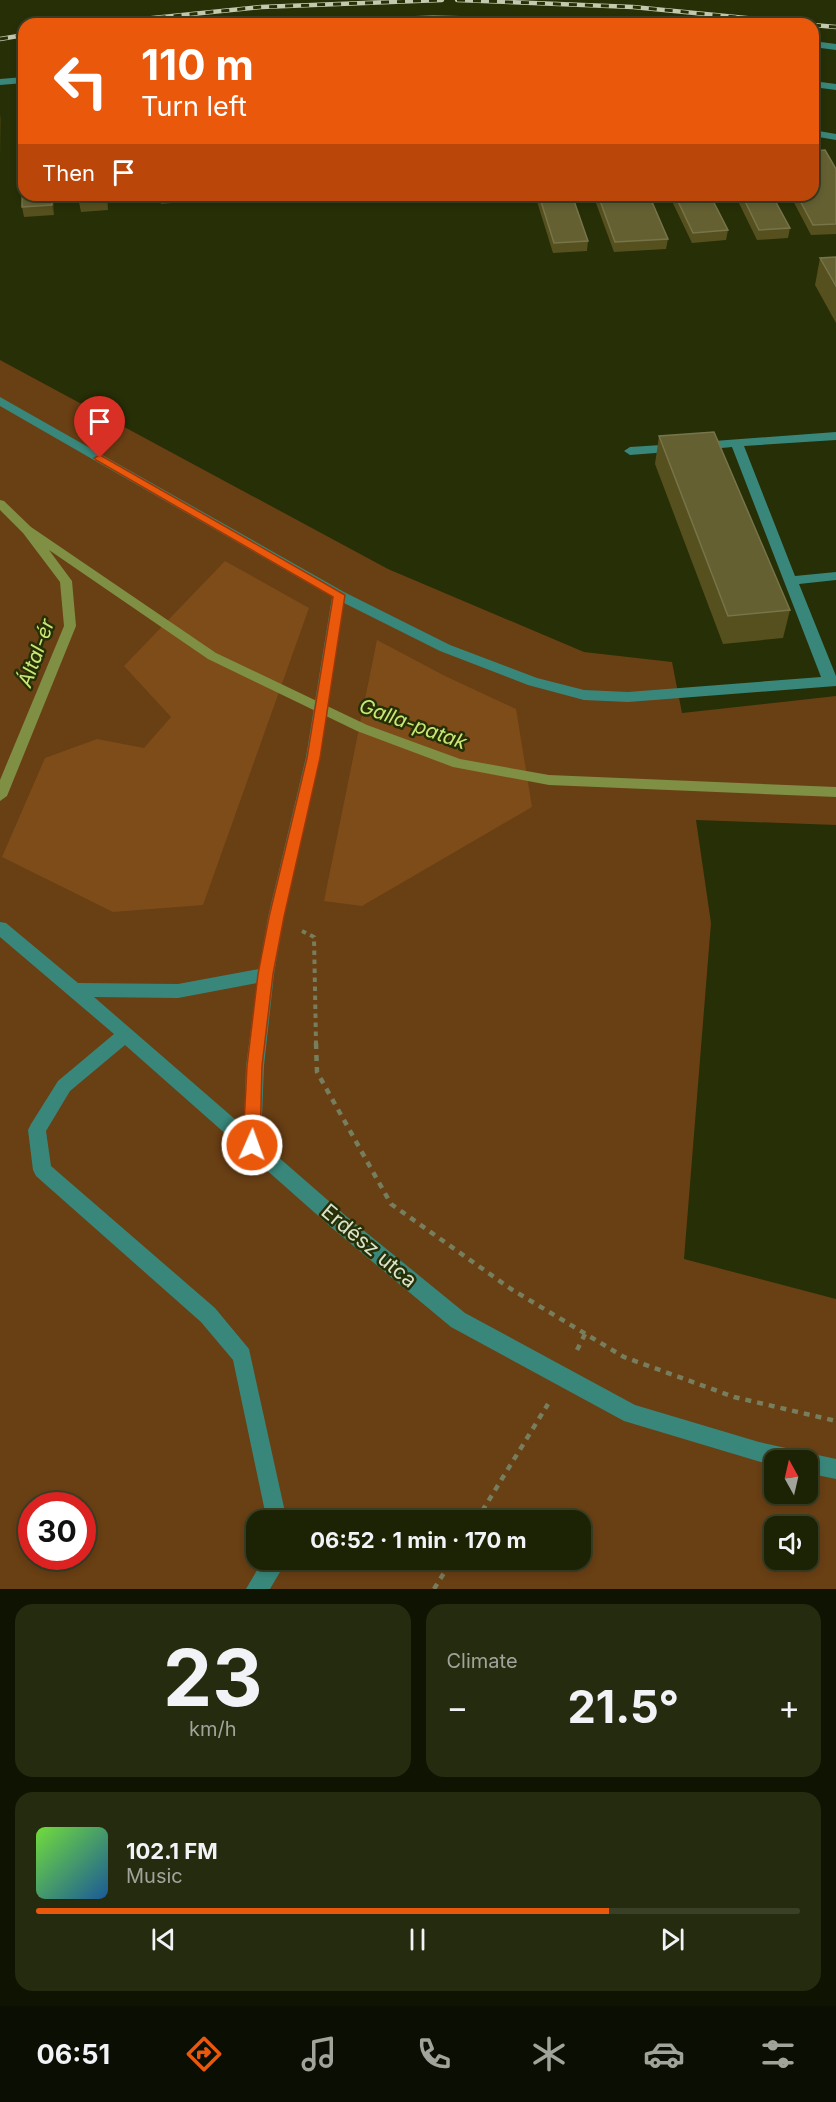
<!DOCTYPE html>
<html lang="en">
<head>
<meta charset="utf-8">
<style>
  body { margin:0; font-family:Inter,sans-serif; background:#252b0e; color:#f1f3f6; height:100vh; display:flex; flex-direction:column; font-size:22px; white-space:nowrap }
  * { box-sizing:border-box; margin:0 }
  p { font-size:20px; color:#a0a49a }
  .icon { flex:none; width:33px; height:33px; fill:none; stroke:currentColor; stroke-width:2; stroke-linecap:round; stroke-linejoin:round }
  .map { position:relative; height:1589px; overflow:hidden }
  .details { display:flex; flex-direction:column; gap:15px; padding:15px; background:#0f1302; flex:1 }
  .details>* { flex:none }
  .top-card { position:absolute; left:18px; top:18px; width:801px; height:183px; border-radius:18px; box-shadow:0 3px 9px #0003,0 0 0 2px #3a4026; background:#ea580c; color:#fff; overflow:hidden }
  .needle { width:39px; rotate:352deg }
  .controls { position:absolute; left:764px; top:1450px; display:grid; gap:12px }
  .controls a { display:grid; place-items:center; width:54px; height:54px; border-radius:12px; background:#1c2304; box-shadow:0 3px 9px #0003,0 0 0 2px #3a4026; font-size:30px }
  .speed { position:absolute; left:18px; top:1492px; display:flex; gap:12px; font-size:30px; font-weight:700; text-align:center }
  .speed>* { display:grid; place-content:center; width:78px; height:78px; border-radius:50%; background:#1c2304; box-shadow:0 3px 9px #0003,0 0 0 2px #3a4026; line-height:1 }
  .speed .limit { border:9px solid #d22; background:#fff; color:#111 }
  .pin { position:absolute; display:grid; place-items:center; width:51px; height:51px; color:#fff; margin:-62px -26px; border-radius:50% 50% 50% 0; rotate:-45deg; box-shadow:0 0 6px #0007 }
  .pin .icon { rotate:45deg }
  .me { position:absolute; width:66px; margin:-33px; rotate:2deg; stroke-linejoin:round; filter:drop-shadow(0 0 4px #0008) }
  .turn { display:flex; align-items:center; gap:21px; height:126px; padding:0 24px; font-size:27px }
  .turn .icon { width:78px; height:78px; stroke-width:2.5 }
  .turn b { display:block; font-size:42px; line-height:51px }
  .then { display:flex; align-items:center; height:57px; padding:0 24px; background:#0003; gap:12px; font-size:22px }
  .big { font-size:45px; font-weight:700; line-height:1.1 }
  .details .widget { flex:1; display:flex; flex-direction:column; justify-content:center; gap:9px; min-width:0; padding:0 21px; border-radius:18px; background:#252b0e }
  .details .dial { align-items:center; gap:0 }
  .dial b { font-size:78px; line-height:1 }
  .song { display:flex; align-items:center; gap:18px }
  .cover { width:72px; height:72px; border-radius:9px; background:linear-gradient(135deg,hsl(100 70% 55%),hsl(210 70% 35%)) }
  .played { height:6px; border-radius:3px; background:linear-gradient(90deg,#ea580c 75%,#3a4026 75%) }
  .keys { display:flex; justify-content:space-around; direction:ltr }
  .heat { display:flex; justify-content:space-between; align-items:center; font-size:33px; direction:ltr }
  .details .tiles { flex:1; display:grid; gap:15px; grid-template-columns:1fr 1fr }
  .widget:last-child { grid-column:span 2 }
  .trip { position:absolute; left:246px; top:1510px; width:345px; height:60px; border-radius:18px; background:#1c2304; box-shadow:0 3px 9px #0003,0 0 0 2px #3a4026; font-weight:700; line-height:60px; text-align:center }
  .dock { display:flex; height:96px; justify-content:space-around; align-items:center; background:#0b0e02; color:#a0a49a }
  .dock .icon { width:42px; height:42px }
  .dock .selected { color:#ea580c }
  .dock b { font-size:27px; color:#f1f3f6 }
  .map>svg:first-child { display:block }
  .green { fill:#693f14; fill-rule:evenodd }
  .forest { fill:#7e4c19 }
  .lines { fill:none; stroke-linecap:round; stroke-linejoin:round }
  .stream { fill:#7f8f43; fill-rule:evenodd }
  .path-far1 { stroke:#767e5d; stroke-width:4; stroke-dasharray:4.5 4.5; stroke-linecap:butt }
  .path { stroke:#767e5d; stroke-width:4.5; stroke-dasharray:6 6; stroke-linecap:butt }
  .minor { fill:#39877b; fill-rule:evenodd }
  .rail-casing { stroke:#c2c9b0; stroke-width:4.5 }
  .rail { stroke:#262f06; stroke-width:3; stroke-dasharray:8; stroke-linecap:butt }
  .wall { fill:#56501f }
  .shaded-wall { fill:#3d3c0d }
  .building { fill:#646032; stroke:#77744a; stroke-width:1.5 }
  .route { fill:#ea580c; stroke:#983908; stroke-width:1.5 }
  .labels { text-anchor:middle; stroke-width:5; stroke-linejoin:round; paint-order:stroke }
  .water-label { font-size:20px; font-style:italic; fill:#c9e875; stroke:#262f06 }
  .near-street-label { font-size:21px; fill:#dce3cd; stroke:#262f06 }
</style>
</head>
<body>
<div class="map">
<svg width="836" height="1589" viewBox="0 0 836 1589">
  <rect width="100%" height="100%" fill="#262f06"/>
  <path class="green" d="M0,360L388,569L584,652L672,662L682,713L836,696V825L696,820L711,923L684,1259L836,1299V1589H0ZM774,1461H807V1494H774ZM32,1506H82V1557H32ZM256,1521H580V1560H256ZM774,1527H807V1560H774Z"/>
  <g class="forest">
    <path d="M225,561L309,608L203,905L113,912L2,857L45,758L97,739L144,748L171,717L124,666Z"/>
    <path d="M377,640L445,676L516,709L532,807L362,906L324,901Z"/>
  </g>
  <g class="lines">
    <path class="stream" d="M0,500L4,501L31,527L216,653L367,725L460,759L549,775L836,787V797L549,785L453,767L357,731L208,659L49,550L72,581L76,626L7,796L0,801V780L64,626L60,582L23,533L0,510Z"/>
    <path class="path-far1" d="M302,931L314,937L316,1044"/>
    <g class="path">
      <path d="M316,1043L317,1072L391,1204L511,1289L624,1357L734,1397L836,1421"/>
      <path d="M577,1350L585,1334"/>
      <path d="M476,1521L548,1404"/>
      <path d="M434,1589L452,1560"/>
    </g>
    <g class="minor">
      <path d="M433,15L594,21L598,24L433,21L371,24L379,18Z"/>
      <path d="M813,41L836,44V50L813,47Z"/>
      <path d="M24,77V83L0,85V79Z"/>
      <path d="M813,81L836,84V90L813,87Z"/>
      <path d="M813,130L836,134V140L813,136Z"/>
      <path d="M0,397L344,592L450,645L537,678L584,690L628,692L821,677L732,447L701,450L695,446L701,442L836,432V440L744,446L795,576L836,572V580L799,584L836,676V686L628,702L584,700L528,685L440,651L344,603L320,757L284,917L274,974L264,1066L261,1142L346,1216L465,1313L635,1405L759,1442L836,1459V1479L807,1473V1461H774V1466L624,1421L451,1327L332,1228L125,1045L70,1091L46,1131L51,1166L215,1308L249,1349L287,1521H267L233,1360L201,1322L36,1176L33,1170L28,1130L31,1124L58,1081L114,1034L0,937V922L6,923L78,983L178,984L259,969L268,917L306,757L332,597L0,406ZM257,983L246,1066L244,1127L94,997L178,998Z"/>
      <path d="M677,444L683,448L681,451L630,455L624,451L630,447Z"/>
      <path d="M263,1560H287L270,1589H246Z"/>
    </g>
    <defs>
      <g id="rail">
        <path d="M457,0L633,7L809,24"/>
        <path d="M94,24L261,7L442,0"/>
        <path d="M813,25L836,27"/>
        <path d="M0,39L24,35"/>
      </g>
    </defs>
    <use href="#rail" class="rail-casing"/>
    <use href="#rail" class="rail"/>
  </g>
  <g class="wall">
    <path d="M836,169V234L811,235L790,195H813Z"/>
    <path d="M24,195H54V215L24,217L22,207Z"/>
    <path d="M107,195L108,210L81,212L79,202Z"/>
    <path d="M160,195H193V201L161,204Z"/>
    <path d="M217,195H270L218,199Z"/>
    <path d="M535,195H572L588,241L587,251L553,253Z"/>
    <path d="M593,195H649L668,239L666,249L614,252Z"/>
    <path d="M669,195H710L728,230L726,240L692,243Z"/>
    <path d="M735,195H772L790,228L788,238L757,240Z"/>
    <path d="M836,257V323L815,285L820,258Z"/>
    <path d="M659,436L790,610L783,638L723,644L655,464Z"/>
  </g>
  <g class="shaded-wall">
    <path d="M0,114L1,119L0,160Z"/>
    <path d="M52,195H54V215L52,205Z"/>
  </g>
  <g class="building">
    <path d="M24,107V195H52V205L22,207Z"/>
    <path d="M825,150L836,169V224L813,225L797,195H813V151Z"/>
    <path d="M79,195H106V200L79,202Z"/>
    <path d="M539,195H572L588,241L554,243Z"/>
    <path d="M598,195H649L668,239L615,242Z"/>
    <path d="M675,195H710L728,230L693,233Z"/>
    <path d="M742,195H772L790,228L759,230Z"/>
    <path d="M836,257V286L820,258Z"/>
    <path d="M714,432L790,610L728,616L659,436Z"/>
  </g>
  <path class="route" d="M100,455L345,595L320,758L284,917L273,974L262,1066L260,1145L257,1150L252,1152L246,1150L243,1145L247,1066L258,974L269,917L307,758L333,597L96,460L94,458Z"/>
  <g class="labels">
    <g class="water-label">
      <text transform="translate(36 653) rotate(-70)" y="7">Által-ér</text>
      <text transform="translate(413 724) rotate(20)" y="7">Galla-patak</text>
    </g>
    <g class="near-street-label">
      <text transform="translate(369 1246) rotate(40)" y="7">Erdész utca</text>
    </g>
  </g>
</svg>
<div class="controls">
<a><svg class="needle" viewBox="-14 -14 28 28"><path d="M0-13l5 13h-10z" fill="#e53935"/><path d="M0 13l5-13h-10z" fill="#a0a49a"/></svg></a>
<a><svg class="icon" aria-label="sound" viewBox="0 0 24 24"><path d="M4 9h4l5-4v14l-5-4H4zM17 9q2 3 0 6"/></svg></a>
</div>
<div class="speed"><div class="limit">30</div></div>
<div class="pin" style="left:100px;top:458px;background:#d93025"><svg class="icon" aria-label="arrive" viewBox="0 0 24 24"><path d="M6 21V4h12l-3 4 3 4H6"/></svg></div>
<svg class="me" style="left:252px;top:1145px" viewBox="-20 -20 40 40"><circle r="17" fill="#ea580c" stroke="#fff" stroke-width="3"/><path d="M0-11L8 9 0 5-8 9z" fill="#fff"/></svg>
<div class="trip">06:52 · 1 min · 170 m</div>
<div class="top-card">
<div class="turn"><svg class="icon" aria-label="left" viewBox="0 0 24 24"><path d="M17 20v-9H6M10 6l-5 5 5 5"/></svg><div><b>110 m</b>Turn left</div></div>
<div class="then">Then<svg class="icon" aria-label="arrive" viewBox="0 0 24 24"><path d="M6 21V4h12l-3 4 3 4H6"/></svg></div>
</div>
</div>
<section class="details">
<div class="tiles">
<div class="widget dial"><b>23</b><p>km/h</p></div>
<div class="widget"><p>Climate</p>
<div class="heat"><a>−</a><b class="big">21.5°</b><a>+</a></div>
</div>
<div class="widget">
<div class="song"><i class="cover"></i><div><b>102.1 FM</b><p>Music</p></div></div>
<div class="played"></div>
<div class="keys"><svg class="icon" aria-label="previous" viewBox="0 0 24 24"><path d="M18 5L8 12l10 7zM5 5v14"/></svg><svg class="icon" aria-label="pause" viewBox="0 0 24 24"><path d="M8 5v14M16 5v14"/></svg><svg class="icon" aria-label="next" viewBox="0 0 24 24"><path d="M6 5l10 7-10 7zM19 5v14"/></svg></div>
</div>
</div>
</section>
<nav class="dock">
<b>06:51</b>
<svg class="icon selected" aria-label="directions" viewBox="0 0 24 24"><path d="M12 3l9 9-9 9-9-9zM9 14v-3h6M13 9l2 2-2 2"/></svg>
<svg class="icon" aria-label="music" viewBox="0 0 24 24"><path d="M9 18V5l10-2v13"/><circle cx="6" cy="18" r="3"/><circle cx="16" cy="16" r="3"/></svg>
<svg class="icon" aria-label="phone" viewBox="0 0 24 24"><path d="M5 4h4l2 5-3 2q2 4 5 5l2-3 5 2v4C11 20 4 13 5 4z"/></svg>
<svg class="icon" aria-label="climate" viewBox="0 0 24 24"><path d="M12 3v18M4 7l16 10M4 17L20 7"/></svg>
<svg class="icon" aria-label="car" viewBox="0 0 24 24"><path d="M5 17H2v-5l4-1 3-4h7l3 4 3 1v5h-3M9 17h6M6 11h13"/><circle cx="7" cy="17" r="2"/><circle cx="17" cy="17" r="2"/></svg>
<svg class="icon" aria-label="filters" viewBox="0 0 24 24"><path d="M4 7h16M4 17h16"/><circle cx="9" cy="7" r="2"/><circle cx="15" cy="17" r="2"/></svg>
</nav>
</body>
</html>
